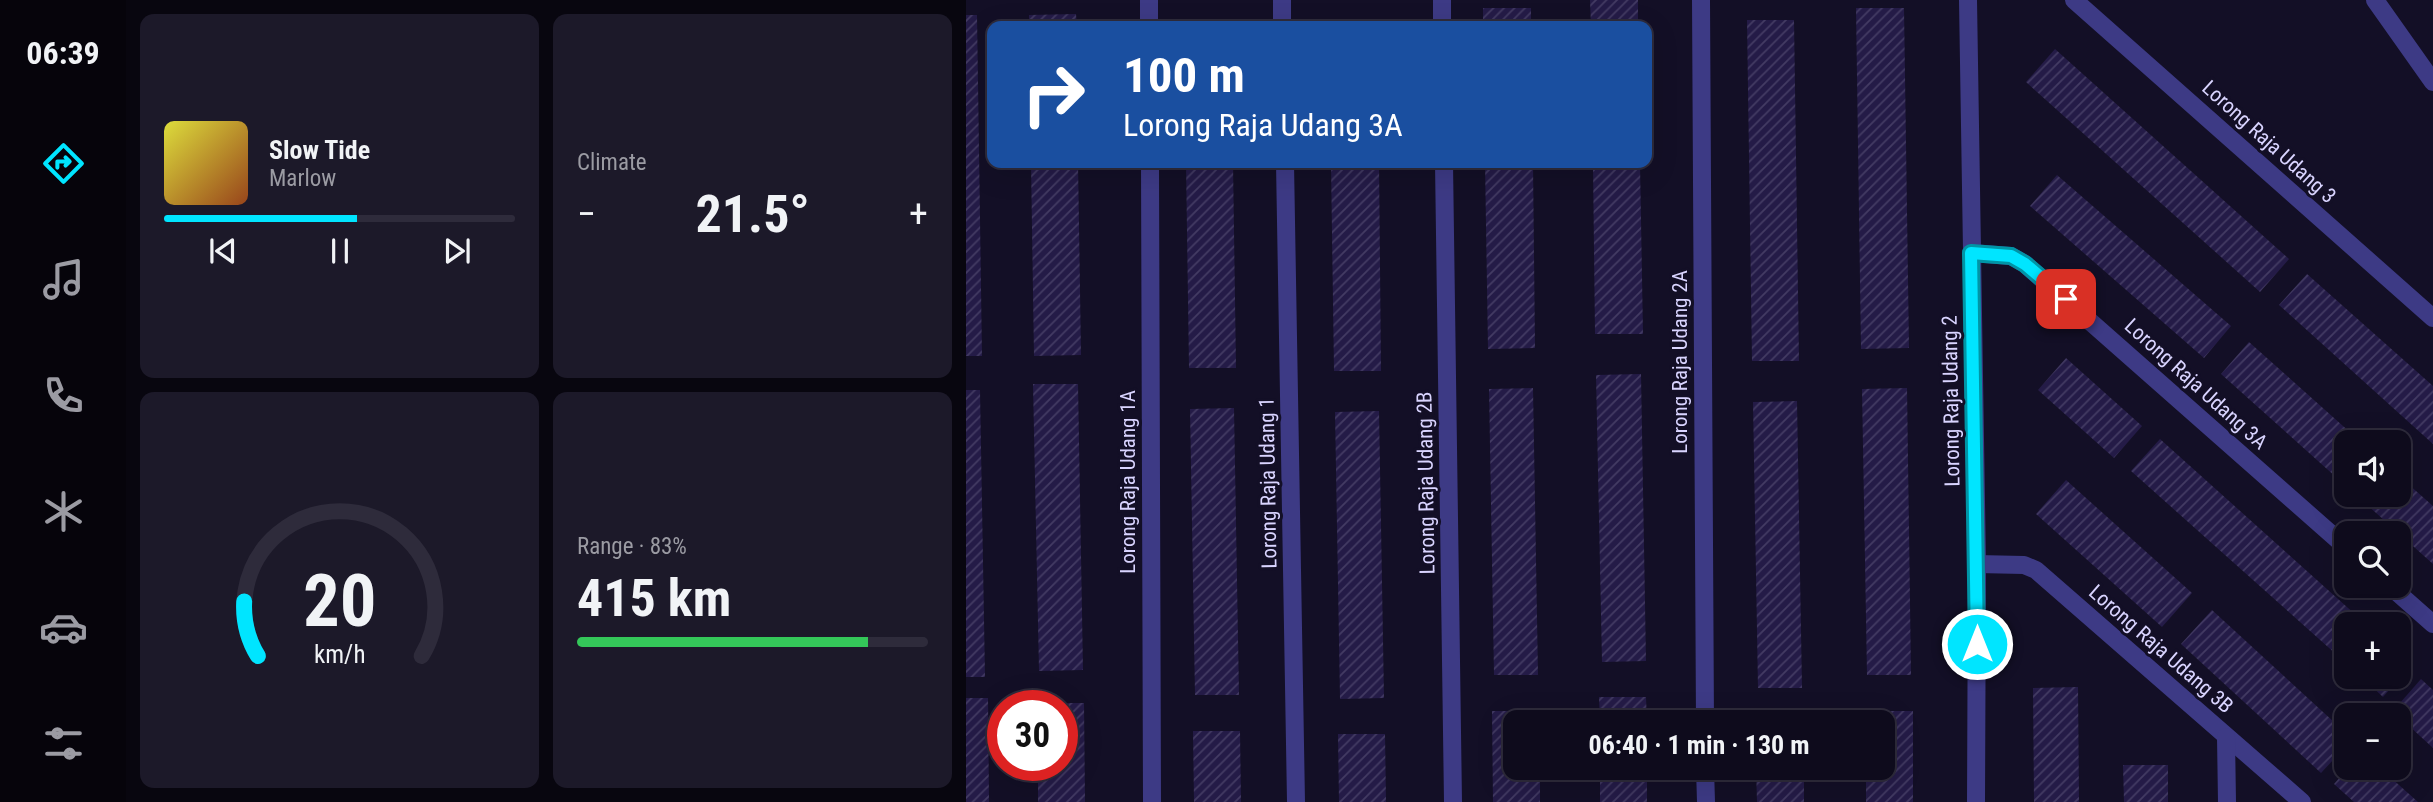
<!DOCTYPE html>
<html lang="en">
<head>
<meta charset="utf-8">
<style>
  body { margin:0; font-family:"Roboto Condensed",sans-serif; background:#1c1929; color:#f1f3f6; height:100vh; display:flex; flex-direction:column; font-size:26px; white-space:nowrap }
  * { box-sizing:border-box; margin:0 }
  p { font-size:23px; color:#9b9ba3 }
  .icon { flex:none; width:38px; height:38px; fill:none; stroke:currentColor; stroke-width:2; stroke-linecap:round; stroke-linejoin:round }
  .map { position:relative; flex:1; overflow:hidden }
  .side { display:flex; flex-direction:column; gap:14px; padding:14px; background:#08060f; width:840px }
  .side>* { flex:none }
  .guide { position:absolute; left:21px; top:21px; width:665px; height:147px; border-radius:14px; box-shadow:0 7px 28px #0002,0 0 0 2px #2e2b3b; background:#1a4fa0; color:#fff; overflow:hidden }
  .buttons { position:absolute; left:1368px; top:430px; display:grid; gap:14px }
  .buttons a { display:grid; place-items:center; width:77px; height:77px; border-radius:14px; background:#0e0b1c; box-shadow:0 7px 28px #0002,0 0 0 2px #2e2b3b; font-size:35px }
  .speed { position:absolute; left:21px; top:690px; display:flex; gap:14px; font-size:35px; font-weight:700; text-align:center }
  .speed>* { display:grid; place-content:center; width:91px; height:91px; border-radius:50%; background:#0e0b1c; box-shadow:0 7px 28px #0002,0 0 0 2px #2e2b3b; line-height:1 }
  .speed .limit { border:10px solid #d22; background:#fff; color:#111 }
  .pin { position:absolute; display:grid; place-items:center; width:60px; height:60px; color:#fff; margin:-30px; border-radius:14px; box-shadow:0 4px 10px #0006 }
  .me { position:absolute; width:77px; margin:-38px; rotate:0deg; stroke-linejoin:round; filter:drop-shadow(0 0 5px #0008) }
  .turn { display:flex; align-items:center; gap:24px; height:147px; padding:0 21px; font-size:32px }
  .turn .icon { width:91px; height:91px; stroke-width:2.5 }
  .turn b { display:block; font-size:49px; line-height:60px }
  .big { font-size:52px; font-weight:700; line-height:1.1 }
  .side .tile { flex:1; display:flex; flex-direction:column; justify-content:center; gap:10px; min-width:0; padding:0 24px; border-radius:14px; background:#1c1929 }
  .side .dial { align-items:center; gap:0 }
  .dial svg { height:182px; overflow:visible; fill:none; stroke:#2e2b3b; stroke-width:7; stroke-linecap:round; text-anchor:middle }
  .dial text { fill:#f1f3f6; stroke:none }
  .song { display:flex; align-items:center; gap:21px }
  .cover { width:84px; height:84px; border-radius:10px; background:linear-gradient(135deg,hsl(60 70% 55%),hsl(20 70% 35%)) }
  .played { height:7px; border-radius:4px; background:linear-gradient(90deg,#00e5ff 55%,#2e2b3b 55%) }
  .keys { display:flex; justify-content:space-around; direction:ltr }
  .heat { display:flex; justify-content:space-between; align-items:center; font-size:38px; direction:ltr }
  .charge { height:10px; border-radius:5px; background:linear-gradient(90deg,#34c759 83%,#2e2b3b 0) }
  .side .tiles { flex:1; display:grid; gap:14px; grid-template-columns:repeat(2,1fr) }
  .trip { position:absolute; left:537px; top:710px; width:392px; height:70px; border-radius:14px; background:#0e0b1c; box-shadow:0 7px 28px #0002,0 0 0 2px #2e2b3b; font-weight:700; line-height:70px; text-align:center }
  main { display:flex; flex:1; min-height:0 }
  .tabs { display:flex; flex-direction:column; width:126px; justify-content:space-around; align-items:center; background:#06040b; color:#9b9ba3 }
  .tabs .icon { width:49px; height:49px }
  .tabs .current { color:#00e5ff }
  .tabs b { font-size:32px; color:#f1f3f6 }
  .map>svg:first-child { display:block }
  .building { fill:url(#building-hatch) }
  .lines { fill:none; stroke-linecap:round; stroke-linejoin:round }
  .minor { stroke:#3d3a85; stroke-width:18 }
  .route-casing { stroke:#0095a6; stroke-width:18 }
  .route { stroke:#00e5ff; stroke-width:12 }
  .labels { text-anchor:middle; stroke-width:6; stroke-linejoin:round; paint-order:stroke }
  .street-label { font-size:21px; fill:#d9d4ff; stroke:#130f26 }
</style>
</head>
<body>
<main>
<nav class="tabs">
<b>06:39</b>
<svg class="icon current" aria-label="directions" viewBox="0 0 24 24"><path d="M12 3l9 9-9 9-9-9zM9 14v-3h6M13 9l2 2-2 2"/></svg>
<svg class="icon" aria-label="music" viewBox="0 0 24 24"><path d="M9 18V5l10-2v13"/><circle cx="6" cy="18" r="3"/><circle cx="16" cy="16" r="3"/></svg>
<svg class="icon" aria-label="phone" viewBox="0 0 24 24"><path d="M5 4h4l2 5-3 2q2 4 5 5l2-3 5 2v4C11 20 4 13 5 4z"/></svg>
<svg class="icon" aria-label="climate" viewBox="0 0 24 24"><path d="M12 3v18M4 7l16 10M4 17L20 7"/></svg>
<svg class="icon" aria-label="car" viewBox="0 0 24 24"><path d="M5 17H2v-5l4-1 3-4h7l3 4 3 1v5h-3M9 17h6M6 11h13"/><circle cx="7" cy="17" r="2"/><circle cx="17" cy="17" r="2"/></svg>
<svg class="icon" aria-label="filters" viewBox="0 0 24 24"><path d="M4 7h16M4 17h16"/><circle cx="9" cy="7" r="2"/><circle cx="15" cy="17" r="2"/></svg>
</nav>
<section class="side">
<div class="tiles">
<div class="tile">
<div class="song"><i class="cover"></i><div><b>Slow Tide</b><p>Marlow</p></div></div>
<div class="played"></div>
<div class="keys"><svg class="icon" aria-label="previous" viewBox="0 0 24 24"><path d="M18 5L8 12l10 7zM5 5v14"/></svg><svg class="icon" aria-label="pause" viewBox="0 0 24 24"><path d="M8 5v14M16 5v14"/></svg><svg class="icon" aria-label="next" viewBox="0 0 24 24"><path d="M6 5l10 7-10 7zM19 5v14"/></svg></div>
</div>
<div class="tile"><p>Climate</p>
<div class="heat"><a>−</a><b class="big">21.5°</b><a>+</a></div>
</div>
<div class="tile dial"><svg viewBox="0 0 100 80">
<path d="M14 69A42 42 0 1 1 86 69"/>
<path d="M14 69A42 42 0 0 1 8 45" stroke="#00e5ff"/>
<text x="50" y="56" font-size="32" font-weight="700">20</text>
<text x="50" y="72" font-size="11">km/h</text>
</svg></div>
<div class="tile"><p>Range · 83%</p><b class="big">415 km</b><div class="charge"></div></div>
</div>
</section>
<div class="map">
<svg width="1467" height="802" viewBox="0 0 1467 802">
  <defs>
    <pattern id="building-hatch" width="6" height="6" patternUnits="userSpaceOnUse" patternTransform="scale(1.75)"><rect width="6" height="6" fill="#241b47"/><path d="M-1 1l2-2M0 6l6-6M5 7l2-2" fill="none" stroke="#433b63"/></pattern>
  </defs>
  <rect width="100%" height="100%" fill="#130f26"/>
  <g class="building">
    <path d="M624,0H672V26H625Z"/>
    <rect x="517" y="8" width="48" height="18"/>
    <path d="M890,8H938L943,348L895,349Z"/>
    <path d="M110,14L111,26H63V15Z"/>
    <path d="M0,15H11L16,356H0Z"/>
    <path d="M781,20H828L833,361H786Z"/>
    <path d="M1089,49L1323,259L1294,292L1060,82Z"/>
    <path d="M65,163H112L115,355L68,356Z"/>
    <path d="M220,163H267L270,368H223Z"/>
    <path d="M365,163H413L415,371H368Z"/>
    <path d="M519,163H567L569,348L522,349Z"/>
    <path d="M627,163H674L677,334H629Z"/>
    <path d="M1091,175L1265,326L1238,358L1064,206Z"/>
    <path d="M1341,274L1467,386V444L1313,305Z"/>
    <path d="M1283,342L1396,443H1381V487L1255,374Z"/>
    <path d="M1100,358L1176,426L1148,458L1072,390Z"/>
    <path d="M675,374L680,661L636,662L630,375Z"/>
    <path d="M67,384H112L117,670L73,671Z"/>
    <path d="M567,388L572,675H528L523,389Z"/>
    <path d="M941,388L945,675H901L896,389Z"/>
    <path d="M0,390H14L19,677H0Z"/>
    <path d="M831,401L836,688H792L787,402Z"/>
    <path d="M268,408L273,695H229L224,409Z"/>
    <path d="M413,411L418,698L374,699L369,412Z"/>
    <path d="M1194,439L1401,625H1381V664L1165,471Z"/>
    <path d="M1433,476L1467,506V564L1390,495H1433Z"/>
    <path d="M1100,480L1226,593L1196,627L1070,514Z"/>
    <path d="M1246,610L1381,734V745L1355,773L1215,644Z"/>
    <path d="M1433,653L1446,664L1417,697L1396,677H1433Z"/>
    <path d="M1455,679L1467,690V748L1427,711Z"/>
    <path d="M1112,687L1113,802H1068L1067,688Z"/>
    <path d="M633,697H680L681,723H634Z"/>
    <path d="M0,698H22L23,802H0Z"/>
    <path d="M71,703H118L119,802H72V765H96V705H71Z"/>
    <path d="M526,711H573V723H550V768H574V802H527Z"/>
    <path d="M899,711H947V802H900V768H917V723H899Z"/>
    <path d="M227,731H274L275,802H228Z"/>
    <path d="M372,734H419L420,802H373Z"/>
    <path d="M1157,765H1202V802H1158Z"/>
    <rect x="634" y="768" width="47" height="34"/>
    <path d="M790,768H838V802H791Z"/>
    <path d="M1382,768H1414L1452,802H1388L1368,784Z"/>
  </g>
  <g class="lines">
    <g class="minor">
      <path d="M183,0V26"/>
      <path d="M316,0V26"/>
      <path d="M476,0V26"/>
      <path d="M735,0L739,723"/>
      <path d="M1002,0L1011,564L1010,802"/>
      <path d="M1108,0L1467,318"/>
      <path d="M1409,0L1467,82"/>
      <path d="M184,163L186,802"/>
      <path d="M319,163L330,802"/>
      <path d="M478,163L487,802"/>
      <path d="M1005,253L1045,256L1059,264L1381,548"/>
      <path d="M1011,564L1058,565L1070,570L1336,802"/>
      <path d="M1424,586L1467,624"/>
      <path d="M1260,737L1261,802"/>
      <path d="M739,768L740,802"/>
    </g>
  </g>
  <g class="lines">
    <defs>
      <path id="route" d="M1011,644L1005,253L1045,256L1059,264L1100,299"/>
    </defs>
    <use href="#route" class="route-casing"/>
    <use href="#route" class="route"/>
  </g>
  <g class="labels">
    <g class="street-label">
      <text transform="translate(1303 142) rotate(42)" y="7">Lorong Raja Udang 3</text>
      <text transform="translate(714 362) rotate(-90)" y="7">Lorong Raja Udang 2A</text>
      <text transform="translate(1230 384) rotate(42)" y="7">Lorong Raja Udang 3A</text>
      <text transform="translate(985 401) rotate(-91)" y="7">Lorong Raja Udang 2</text>
      <text transform="translate(162 482) rotate(-90)" y="7">Lorong Raja Udang 1A</text>
      <text transform="translate(302 483) rotate(-91)" y="7">Lorong Raja Udang 1</text>
      <text transform="translate(460 483) rotate(-91)" y="7">Lorong Raja Udang 2B</text>
      <text transform="translate(1195 649) rotate(41)" y="7">Lorong Raja Udang 3B</text>
    </g>
  </g>
</svg>
<div class="buttons">
<a><svg class="icon" aria-label="sound" viewBox="0 0 24 24"><path d="M4 9h4l5-4v14l-5-4H4zM17 9q2 3 0 6"/></svg></a>
<a><svg class="icon" aria-label="search" viewBox="0 0 24 24"><circle cx="10" cy="10" r="6"/><path d="M15 15l6 6"/></svg></a>
<a>+</a>
<a>−</a>
</div>
<div class="speed"><div class="limit">30</div></div>
<div class="pin" style="left:1100px;top:299px;background:#d93025"><svg class="icon" aria-label="arrive" viewBox="0 0 24 24"><path d="M6 21V4h12l-3 4 3 4H6"/></svg></div>
<svg class="me" style="left:1011px;top:644px" viewBox="-20 -20 40 40"><circle r="17" fill="#00e5ff" stroke="#fff" stroke-width="3"/><path d="M0-11L8 9 0 5-8 9z" fill="#fff"/></svg>
<div class="trip">06:40 · 1 min · 130 m</div>
<div class="guide">
<div class="turn"><svg class="icon" aria-label="right" viewBox="0 0 24 24"><path d="M7 20v-9h11M14 6l5 5-5 5"/></svg><div><b>100 m</b>Lorong Raja Udang 3A</div></div>
</div>
</div>
</main>
</body>
</html>
